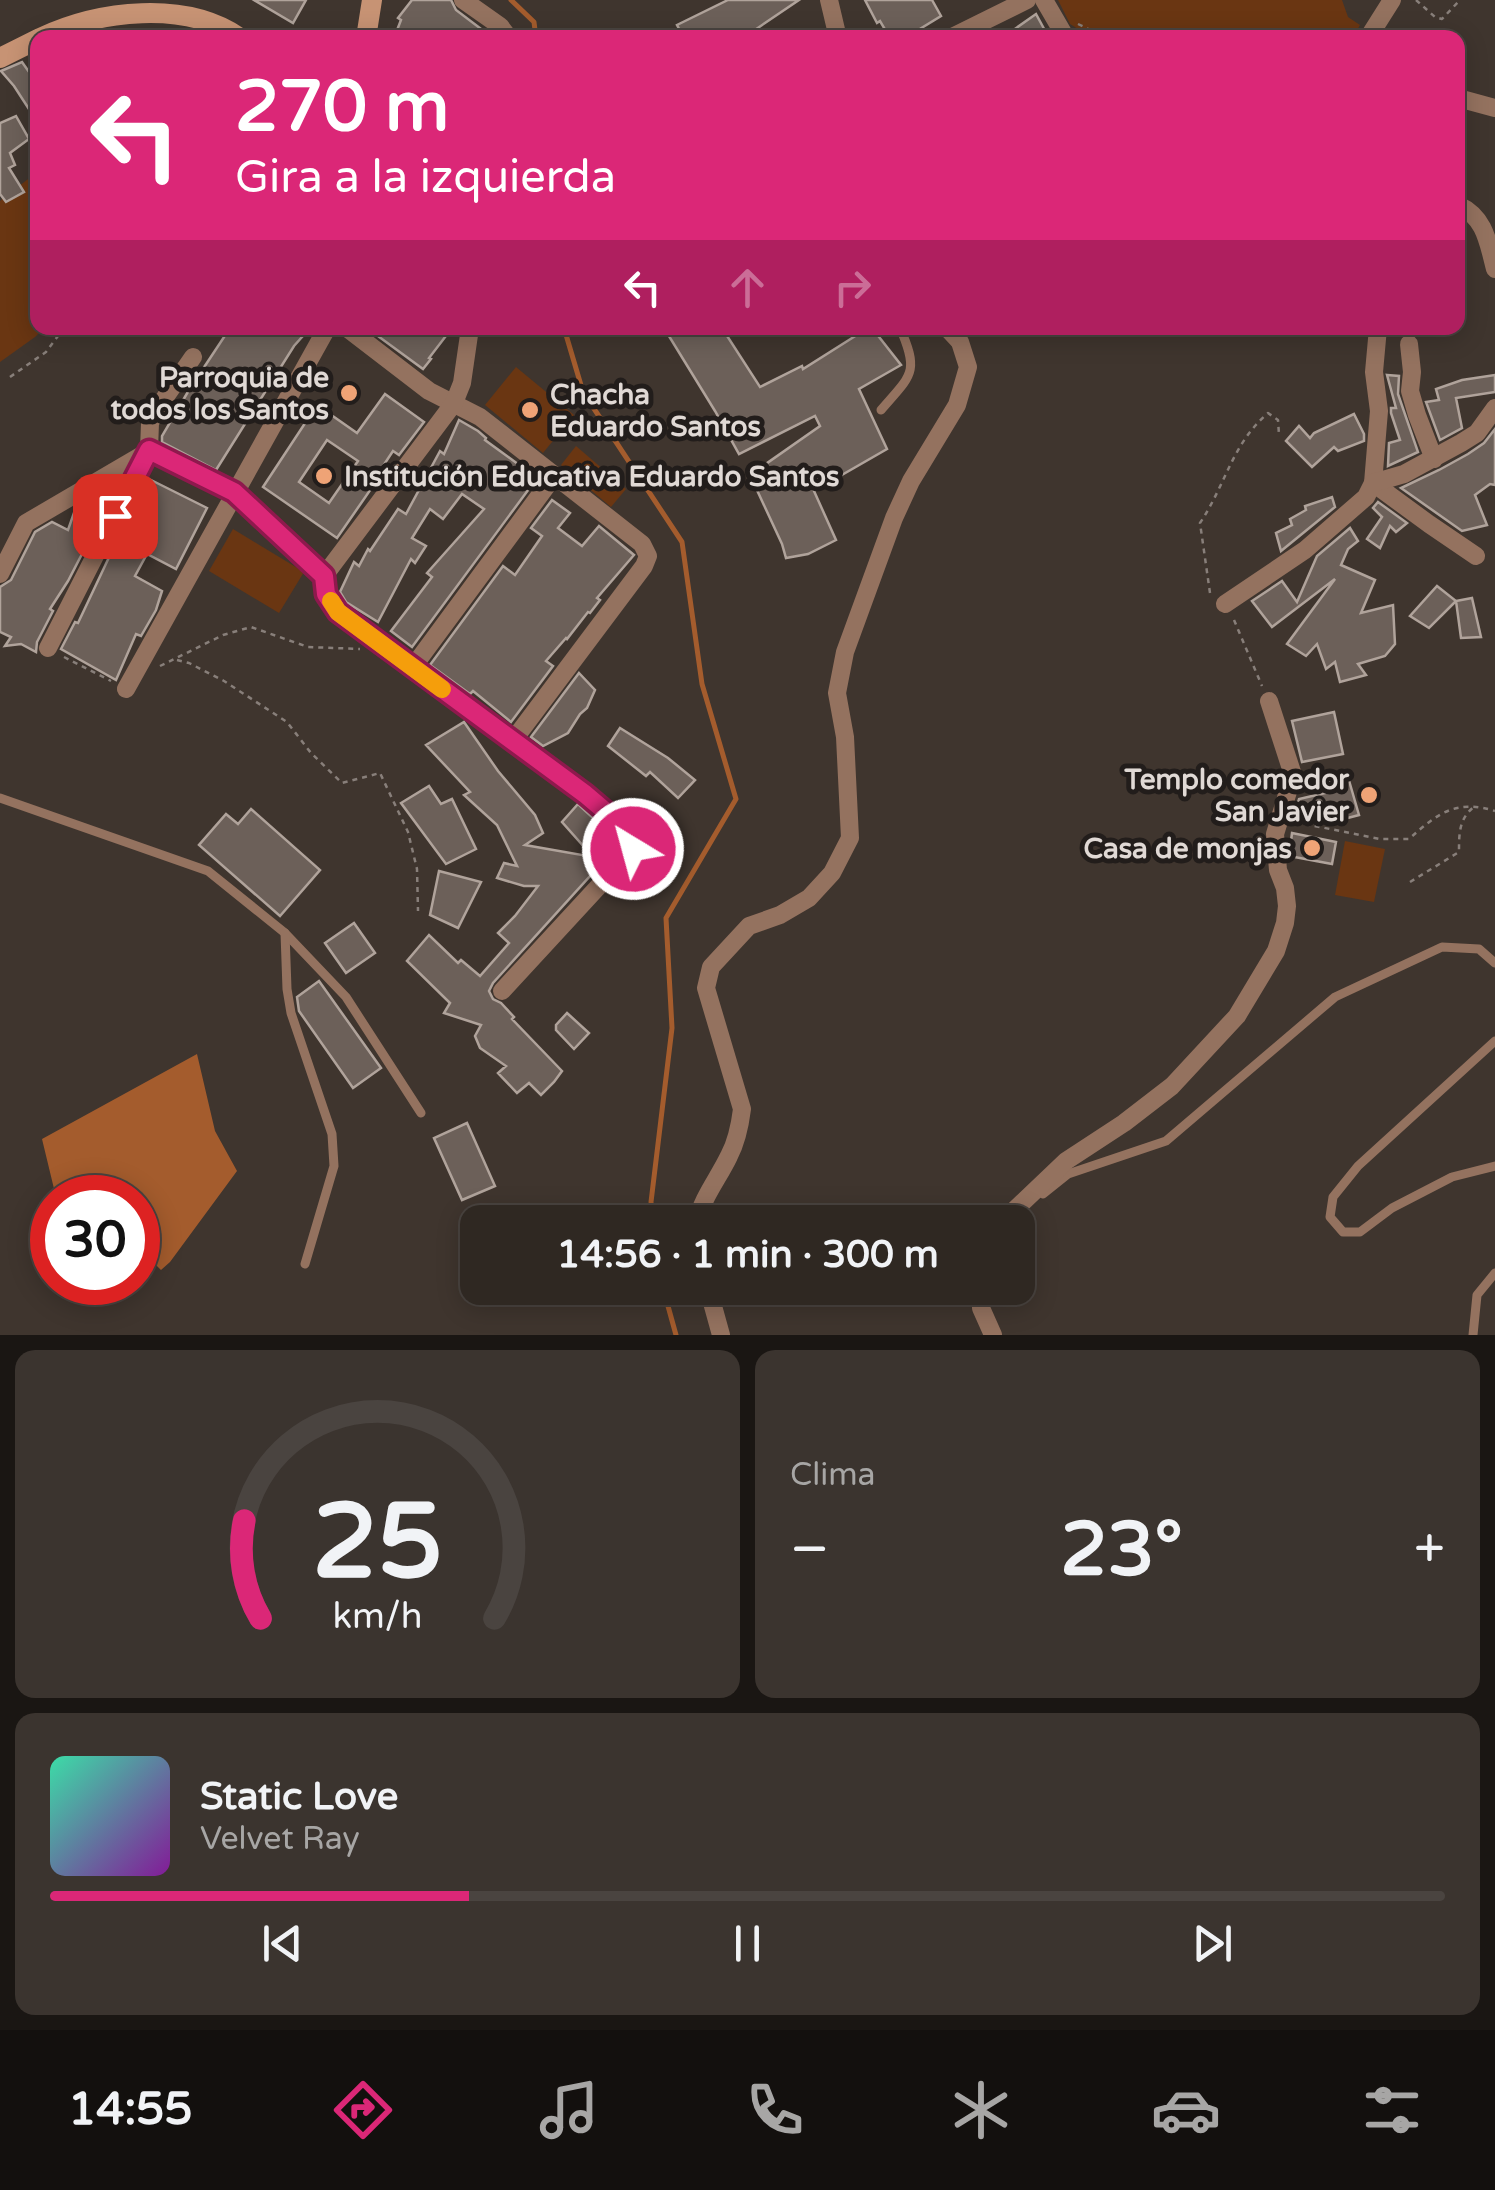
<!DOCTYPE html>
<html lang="es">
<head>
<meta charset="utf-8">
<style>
  body { margin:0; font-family:"Varela Round",sans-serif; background:#3b342f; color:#f1f3f6; height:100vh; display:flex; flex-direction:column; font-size:38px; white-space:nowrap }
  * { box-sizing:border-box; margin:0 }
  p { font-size:32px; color:#a7a6a5 }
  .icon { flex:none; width:55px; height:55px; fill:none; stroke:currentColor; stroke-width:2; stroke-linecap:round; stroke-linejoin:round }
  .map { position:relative; height:1335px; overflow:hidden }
  .details { display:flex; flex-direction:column; gap:15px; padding:15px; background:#1a1613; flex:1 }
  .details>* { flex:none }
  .top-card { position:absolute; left:30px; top:30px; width:1435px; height:305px; border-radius:20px; box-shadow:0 5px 25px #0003,0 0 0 2px #4a4440; background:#db2777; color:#fff; overflow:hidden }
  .speed { position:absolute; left:30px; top:1175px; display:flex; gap:20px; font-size:50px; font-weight:700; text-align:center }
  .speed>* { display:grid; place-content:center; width:130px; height:130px; border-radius:50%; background:#2f2822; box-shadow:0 5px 25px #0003,0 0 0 2px #4a4440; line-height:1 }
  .speed .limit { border:15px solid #d22; background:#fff; color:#111 }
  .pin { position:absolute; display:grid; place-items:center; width:85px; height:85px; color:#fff; margin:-42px; border-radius:20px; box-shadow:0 5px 15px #0006 }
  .me { position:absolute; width:110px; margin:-55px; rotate:323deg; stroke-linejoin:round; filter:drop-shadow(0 0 8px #0008) }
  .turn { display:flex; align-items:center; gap:35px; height:210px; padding:0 40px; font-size:45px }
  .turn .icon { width:130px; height:130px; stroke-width:2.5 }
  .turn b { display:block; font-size:70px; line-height:85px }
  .lanes { display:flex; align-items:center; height:95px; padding:0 40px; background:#0003; justify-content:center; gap:50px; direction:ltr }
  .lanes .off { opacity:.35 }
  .big { font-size:75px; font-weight:700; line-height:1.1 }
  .details .tile { flex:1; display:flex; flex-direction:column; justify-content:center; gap:15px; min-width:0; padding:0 35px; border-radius:20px; background:#3b342f }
  .details .dial { align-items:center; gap:0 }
  .dial svg { height:260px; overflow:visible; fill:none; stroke:#4a4440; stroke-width:7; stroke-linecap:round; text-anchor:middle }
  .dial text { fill:#f1f3f6; stroke:none }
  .song { display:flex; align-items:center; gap:30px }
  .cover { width:120px; height:120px; border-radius:15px; background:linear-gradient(135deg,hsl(160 70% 55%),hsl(290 70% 35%)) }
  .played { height:10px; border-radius:5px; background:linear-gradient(90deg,#db2777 30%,#4a4440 30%) }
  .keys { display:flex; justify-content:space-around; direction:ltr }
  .heat { display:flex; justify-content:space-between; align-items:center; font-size:55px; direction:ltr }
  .details .tiles { flex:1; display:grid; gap:15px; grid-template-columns:1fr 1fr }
  .tile:last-child { grid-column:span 2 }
  .trip { position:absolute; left:460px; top:1205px; width:575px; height:100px; border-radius:20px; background:#2f2822; box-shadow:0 5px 25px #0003,0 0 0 2px #4a4440; font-weight:700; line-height:100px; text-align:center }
  .menu { display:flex; height:160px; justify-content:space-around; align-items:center; background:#13100e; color:#a7a6a5 }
  .menu .icon { width:70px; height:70px }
  .menu .active { color:#db2777 }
  .menu b { font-size:45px; color:#f1f3f6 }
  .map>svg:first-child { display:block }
  .green { fill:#6a3612 }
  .water { fill:#a45c2d }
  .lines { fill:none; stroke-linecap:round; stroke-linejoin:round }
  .stream { stroke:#a45c2d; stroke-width:5 }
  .building { fill:#6c6059; stroke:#b0a39b; stroke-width:2.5; fill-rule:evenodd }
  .path { stroke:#887f7a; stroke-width:2.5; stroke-dasharray:5 5; stroke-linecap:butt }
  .lane { stroke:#94725f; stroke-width:9 }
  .street { stroke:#94725f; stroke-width:18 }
  .secondary { stroke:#c79374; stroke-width:20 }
  .route-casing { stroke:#8e194d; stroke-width:25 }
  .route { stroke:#db2777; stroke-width:18 }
  .slow { stroke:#f59e0b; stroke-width:18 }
  .poi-dot { fill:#efa376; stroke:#221d1b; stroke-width:4 }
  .labels { text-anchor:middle; stroke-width:10; stroke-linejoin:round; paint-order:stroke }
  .poi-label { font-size:28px; font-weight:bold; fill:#e0d9d5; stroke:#221d1b; text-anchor:end }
</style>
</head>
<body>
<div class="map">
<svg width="1495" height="1335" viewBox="0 0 1495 1335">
  <rect width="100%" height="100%" fill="#3f352e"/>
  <g class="green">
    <path d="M1058,0H1342L1348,17L1360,25L1353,38L1091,37L1070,24Z"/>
    <path d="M37,172L38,328H44L35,337L0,362V201Z"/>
    <path d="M516,367L574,415L543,453L485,405Z"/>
    <path d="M576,446L626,489L611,507L561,465Z"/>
    <path d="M233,529L304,572L279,613L209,571Z"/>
    <path d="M1345,841L1385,849L1374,902L1335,895Z"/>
  </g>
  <path class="water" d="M197,1054L215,1131L237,1171L170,1262L161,1270L148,1257L138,1256V1198L56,1197L42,1139Z"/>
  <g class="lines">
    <g class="stream">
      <path d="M511,0L534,22L536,38"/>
      <path d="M564,328L583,392L682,542L702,684L736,799L666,918L672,1028L651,1202L654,1222"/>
      <path d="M663,1288L676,1335"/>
    </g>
  </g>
  <g class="building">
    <path d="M254,0H306L293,23Z"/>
    <path d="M412,0H451L456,10L493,38H394L401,20L398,18Z"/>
    <path d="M728,0H799L743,38H684L677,25Z"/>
    <path d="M865,0H932L941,16L905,38H890L880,21L877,23Z"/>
    <path d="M1036,14L1049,38H1002Z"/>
    <path d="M22,62L29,72L38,68V123L14,86L1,71Z"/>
    <path d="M16,116L29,139L10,153L15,165L9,168L24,192L6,202L0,194V123Z"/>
    <path d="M230,328H310L294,346L216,470L162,442V436L189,390Z"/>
    <path d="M367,328H452L429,358L431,359L423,369Z"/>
    <path d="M664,328H722L760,387L802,366L803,369L868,328H872L901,365L859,389L887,449L814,491L836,540L808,554L786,558L782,544L750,475L820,426L815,416L739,454L715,411Z"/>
    <path d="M1387,375L1399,376L1398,394L1418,452L1388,466L1389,443L1400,440L1391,413V408H1396Z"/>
    <path d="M1495,375V392L1456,398L1462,428L1440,440L1426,402L1439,400L1436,389L1462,380Z"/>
    <path d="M385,394L424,422L399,455L393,451L371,484L373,486L337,538L263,487L317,405L357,433ZM327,440L358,461L329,503L299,482Z"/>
    <path d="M1354,414L1364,434V441L1338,451L1334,447L1312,467L1286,441L1299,426L1310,438L1314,433Z"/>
    <path d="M459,420L478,431L486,438L485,440L537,478L412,647L391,631L432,577L427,573L484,509L462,494L443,519L430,509L412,538L426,546L415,563L411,559L378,622L346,602L340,592L354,562L359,566L368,549L370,551L398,509L406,514L440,451L444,454Z"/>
    <path d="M1495,429V485L1490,484L1475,495L1487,525L1462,531L1401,488L1439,470L1468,454L1484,443Z"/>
    <path d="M151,480L207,508L176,569L147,554L135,576L162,591L156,610L141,636L136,634L116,680L61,649L75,622L78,623L121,532L123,533Z"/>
    <path d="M1332,497L1335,507L1281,551L1276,533L1292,525L1290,519L1306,510L1305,506Z"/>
    <path d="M552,500L570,513L558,528L582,546L599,526L634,555L597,598L600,600L590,613L588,612L567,639L566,638L546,661L553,666L511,722L473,691L470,694L430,665L503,566L515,575L542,536L531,528Z"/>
    <path d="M1378,502L1407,523L1396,532L1390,526L1380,548L1367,539L1382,517L1373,508Z"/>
    <path d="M75,510L99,521L68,581L50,609L53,611L37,642L36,652L21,644L5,646L11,637L0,632V587L11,580L35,532L52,522L68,530Z"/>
    <path d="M1350,528L1358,541L1348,549L1341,565L1375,580L1361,613L1393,605L1395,644L1385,656L1358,664L1366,675L1340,682L1335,662L1326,669L1317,644L1306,656L1287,644L1335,579L1272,627L1252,601L1282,581L1297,602L1317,556Z"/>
    <path d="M1437,586L1456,601L1429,628L1410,616Z"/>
    <path d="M1472,598L1481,637L1461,638L1456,601Z"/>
    <path d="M579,673L595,690L587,708L580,714L568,733L543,746L531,737Z"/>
    <path d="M1334,712L1343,754L1302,762L1292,721Z"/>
    <path d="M464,722L498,771L535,815L543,833L525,845L593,857L562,822L578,804L620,843L493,983L489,991L493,999L501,1003L514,1017L512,1019L562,1071L554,1082L541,1095L529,1083L517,1093L498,1073L506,1066L480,1048L475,1036L481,1025L444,1013L450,1003L407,961L429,935L458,963L461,960L480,976L509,943L498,933L515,916L538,886H524L497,878L504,863L517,866L497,825L464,795L470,792L426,745Z"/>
    <path d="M620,728L668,758L695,780L678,798L650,772L646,776L608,746Z"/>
    <path d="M1348,777L1359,815L1344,819L1342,808L1300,818L1297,806L1299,799L1325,793L1323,783Z"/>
    <path d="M429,786L441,804L452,799L476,849L446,864L401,803Z"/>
    <path d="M251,809L320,870L280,916L199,845L226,814L238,824Z"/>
    <path d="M1292,833L1336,842L1332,864L1289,856Z"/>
    <path d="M439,871L481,882L458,928L430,915Z"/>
    <path d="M354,923L375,953L346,973L325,943Z"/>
    <path d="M319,981L381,1068L353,1088L299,1011L297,997Z"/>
    <path d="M567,1013L589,1033L574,1049L556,1030V1025Z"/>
    <path d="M467,1123L495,1186L462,1200L434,1138Z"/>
  </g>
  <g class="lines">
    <g class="path">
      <path d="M1416,0L1435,17L1442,19L1460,0"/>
      <path d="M1078,24L1092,31L1098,38"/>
      <path d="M10,377L46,352L64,328"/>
      <path d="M1210,593L1200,523C1226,484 1232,444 1268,413L1278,420L1279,435"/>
      <path d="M1234,620L1262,686"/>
      <path d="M64,657L111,681"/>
      <path d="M177,660L189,663L224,681L287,722L311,753L342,783L380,773L408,832L417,869L418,911"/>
      <path d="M160,666L223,635L251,627L308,647L360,649"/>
      <path d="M1295,822L1380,839H1409C1438,813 1456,799 1495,811"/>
      <path d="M1410,882L1459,852C1459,833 1459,818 1475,806"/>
    </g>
    <g class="lane">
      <path d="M881,410C911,375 920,373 900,328"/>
      <path d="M0,798L208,871L285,933L346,997L421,1113"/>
      <path d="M285,933L287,989L291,1013L332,1134L334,1166L305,1264"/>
      <path d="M1495,1041L1358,1166L1333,1197L1330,1217L1343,1232H1360L1392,1208L1452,1177L1495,1166"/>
      <path d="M1043,1194L1068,1174L1166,1141L1335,997L1442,947L1479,949L1495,963"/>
      <path d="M1473,1335L1477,1295L1495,1273"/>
    </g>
    <g class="street">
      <path d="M463,0L500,26L509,38"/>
      <path d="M829,0L838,38"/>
      <path d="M1044,0L1066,38"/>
      <path d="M950,38L1027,0"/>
      <path d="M1368,38L1392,0"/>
      <path d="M1458,98L1495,108"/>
      <path d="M1458,205C1485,217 1488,242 1495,269"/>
      <path d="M347,328L429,391L480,417L642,544L648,556L644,566L512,742"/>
      <path d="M1378,328L1374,372L1379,411L1373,483L1429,524L1476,556"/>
      <path d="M1409,344L1412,372L1410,391L1417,415L1434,459"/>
      <path d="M149,450L234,493L324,576L326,594L338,612L585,794L625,828L633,839V849L502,991"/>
      <path d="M0,574L26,523L149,451"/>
      <path d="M324,576L454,403L462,383L470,328"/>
      <path d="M1225,604L1305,550L1366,497L1373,483L1404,474L1461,443L1477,433L1495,408"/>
      <path d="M48,648L149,450L150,423L155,412L193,357"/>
      <path d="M413,667L554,476"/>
      <path d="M126,689L327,328"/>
      <path d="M697,1222C702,1198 718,1179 729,1156C737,1141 740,1125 742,1109L706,988L711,967L749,926L780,915L809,898L832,873L850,838L845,737L837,693L845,652L894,518L911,481L957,405L968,367L960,342L947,328"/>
      <path d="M1002,1222L1066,1161L1124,1123L1172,1086L1237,1016L1276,951L1285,923L1287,906L1285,888L1278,870L1275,834L1293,775L1269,701"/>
      <path d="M708,1288L721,1335"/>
      <path d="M982,1288L981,1308L993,1335"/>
    </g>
    <g class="secondary">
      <path d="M40,38C99,10 186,0 240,38"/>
      <path d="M366,38L372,0"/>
      <path d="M0,58L38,39"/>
    </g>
  </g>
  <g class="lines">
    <defs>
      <path id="route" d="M115,516L149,450L234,492L324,576L326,594L338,612L585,794L625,828L633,839V849"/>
    </defs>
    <use href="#route" class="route-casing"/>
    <use href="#route" class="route"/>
    <path class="slow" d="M331,601L338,612L442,689"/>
  </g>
  <g class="poi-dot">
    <circle cx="349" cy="393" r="10"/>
    <circle cx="530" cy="410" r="10"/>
    <circle cx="324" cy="476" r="10"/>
    <circle cx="1369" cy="795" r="10"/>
    <circle cx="1312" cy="848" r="10"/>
  </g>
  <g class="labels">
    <g class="poi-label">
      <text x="329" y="387">Parroquia de<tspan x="329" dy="32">todos los Santos</tspan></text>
      <text x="550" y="404" text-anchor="start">Chacha<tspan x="550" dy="32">Eduardo Santos</tspan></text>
      <text x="344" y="486" text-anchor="start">Institución Educativa Eduardo Santos</text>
      <text x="1349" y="789">Templo comedor<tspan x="1349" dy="32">San Javier</tspan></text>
      <text x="1292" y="858">Casa de monjas</text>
    </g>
  </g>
</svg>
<div class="speed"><div class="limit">30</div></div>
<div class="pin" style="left:115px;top:516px;background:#d93025"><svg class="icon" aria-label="arrive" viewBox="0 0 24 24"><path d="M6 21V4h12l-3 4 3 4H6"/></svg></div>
<svg class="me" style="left:633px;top:849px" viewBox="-20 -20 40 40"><circle r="17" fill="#db2777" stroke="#fff" stroke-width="3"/><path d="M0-11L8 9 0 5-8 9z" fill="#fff"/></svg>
<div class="trip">14:56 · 1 min · 300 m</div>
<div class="top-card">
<div class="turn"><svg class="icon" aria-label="left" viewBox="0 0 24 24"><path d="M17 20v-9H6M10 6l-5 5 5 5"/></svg><div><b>270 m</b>Gira a la izquierda</div></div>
<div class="lanes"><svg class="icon" aria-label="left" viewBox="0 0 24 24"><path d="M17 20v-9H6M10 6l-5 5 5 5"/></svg><svg class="icon off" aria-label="ahead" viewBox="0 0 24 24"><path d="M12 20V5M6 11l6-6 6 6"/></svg><svg class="icon off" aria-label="right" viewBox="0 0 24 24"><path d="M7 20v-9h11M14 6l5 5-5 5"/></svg></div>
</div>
</div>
<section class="details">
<div class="tiles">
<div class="tile dial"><svg viewBox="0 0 100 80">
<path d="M14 69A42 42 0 1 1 86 69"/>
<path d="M14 69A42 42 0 0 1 9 39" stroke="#db2777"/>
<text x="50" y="56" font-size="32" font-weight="700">25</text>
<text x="50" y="72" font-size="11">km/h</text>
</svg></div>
<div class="tile"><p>Clima</p>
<div class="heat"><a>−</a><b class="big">23°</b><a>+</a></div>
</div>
<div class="tile">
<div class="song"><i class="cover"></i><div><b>Static Love</b><p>Velvet Ray</p></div></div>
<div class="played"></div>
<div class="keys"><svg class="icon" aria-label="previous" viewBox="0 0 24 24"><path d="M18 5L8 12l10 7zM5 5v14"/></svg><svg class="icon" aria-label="pause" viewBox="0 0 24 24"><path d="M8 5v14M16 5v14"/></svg><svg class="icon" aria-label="next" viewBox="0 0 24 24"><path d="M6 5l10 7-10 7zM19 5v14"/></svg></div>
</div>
</div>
</section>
<nav class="menu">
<b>14:55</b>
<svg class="icon active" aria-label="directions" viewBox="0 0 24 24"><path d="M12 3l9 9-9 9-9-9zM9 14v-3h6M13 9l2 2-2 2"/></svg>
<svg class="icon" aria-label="music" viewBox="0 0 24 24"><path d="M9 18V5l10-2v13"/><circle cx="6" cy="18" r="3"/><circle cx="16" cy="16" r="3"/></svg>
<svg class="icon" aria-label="phone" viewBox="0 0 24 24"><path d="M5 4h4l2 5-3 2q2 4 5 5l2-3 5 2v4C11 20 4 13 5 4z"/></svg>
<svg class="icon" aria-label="climate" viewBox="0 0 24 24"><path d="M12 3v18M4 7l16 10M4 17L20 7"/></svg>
<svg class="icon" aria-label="car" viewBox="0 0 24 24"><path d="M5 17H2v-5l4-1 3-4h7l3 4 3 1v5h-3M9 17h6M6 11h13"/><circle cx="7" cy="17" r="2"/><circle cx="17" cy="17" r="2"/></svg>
<svg class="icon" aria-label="filters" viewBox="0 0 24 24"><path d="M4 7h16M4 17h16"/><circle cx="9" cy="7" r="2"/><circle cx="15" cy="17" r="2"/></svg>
</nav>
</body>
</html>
